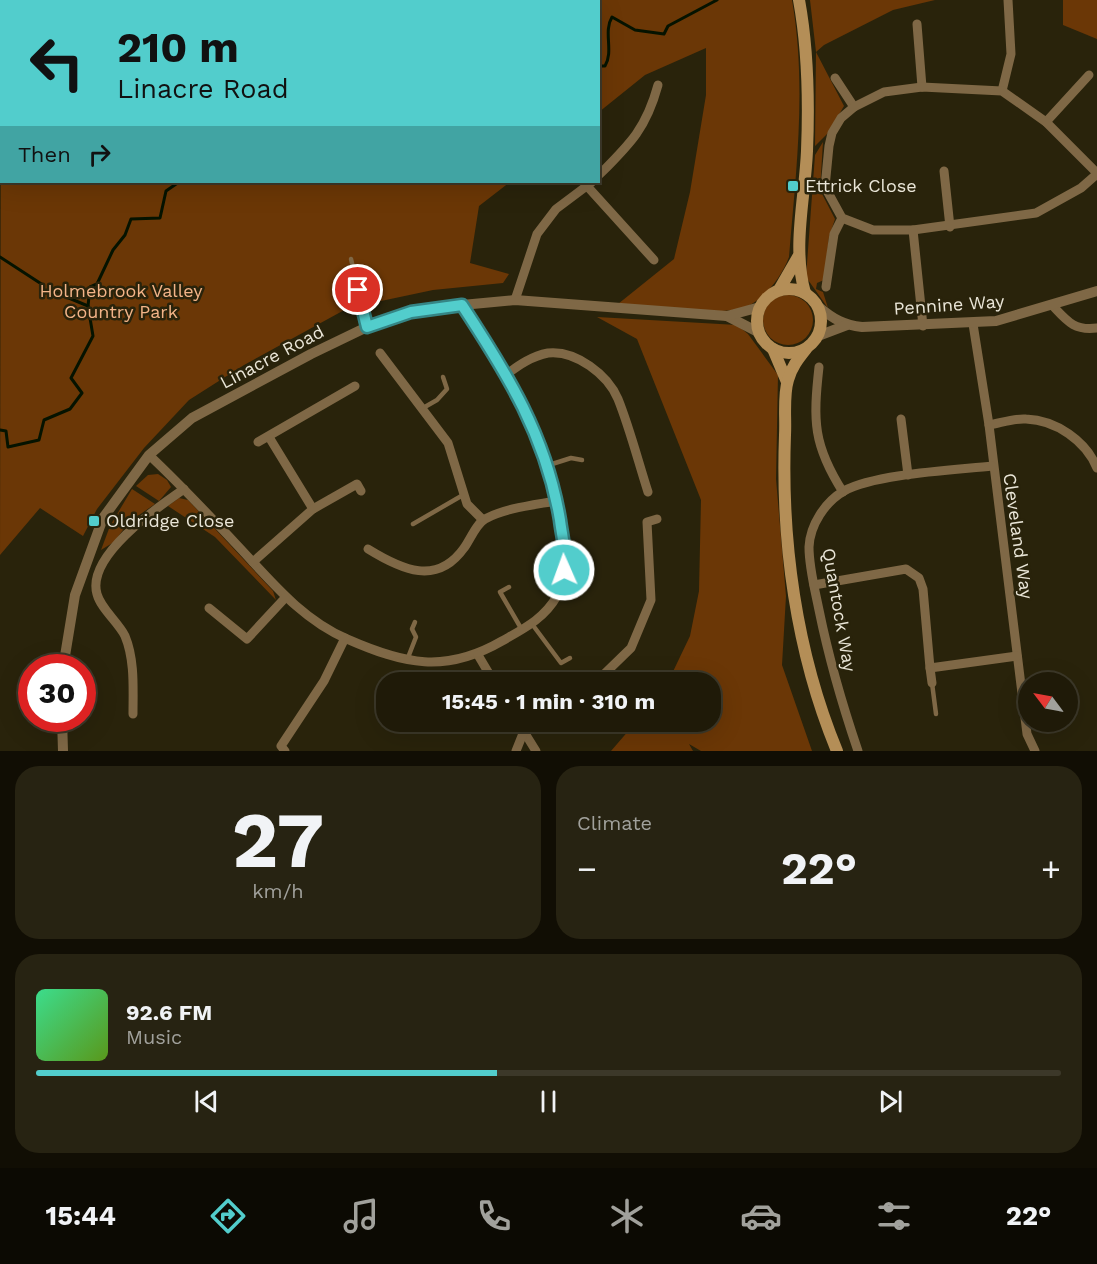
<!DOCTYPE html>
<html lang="en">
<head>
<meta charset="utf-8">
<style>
  body { margin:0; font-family:"Work Sans",sans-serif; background:#272312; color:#f1f3f6; height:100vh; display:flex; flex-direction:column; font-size:22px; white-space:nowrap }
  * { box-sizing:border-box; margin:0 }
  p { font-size:20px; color:#a1a19c }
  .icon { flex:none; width:33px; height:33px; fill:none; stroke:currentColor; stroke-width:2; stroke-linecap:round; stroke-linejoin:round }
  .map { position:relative; height:751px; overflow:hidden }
  .details { display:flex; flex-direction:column; gap:15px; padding:15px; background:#110e04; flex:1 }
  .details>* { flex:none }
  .top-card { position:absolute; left:0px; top:0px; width:600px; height:183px; box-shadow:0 6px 24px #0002,0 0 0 2px #3c3829; background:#52cdcc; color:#111; overflow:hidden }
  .needle { width:39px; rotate:302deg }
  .buttons { position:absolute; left:1018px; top:672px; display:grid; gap:12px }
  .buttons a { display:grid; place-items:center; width:60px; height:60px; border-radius:50%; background:#1f1a08; box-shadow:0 6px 24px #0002,0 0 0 2px #3c3829; font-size:30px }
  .speed { position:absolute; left:18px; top:654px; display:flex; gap:12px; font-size:30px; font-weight:700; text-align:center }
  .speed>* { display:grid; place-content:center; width:78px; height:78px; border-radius:50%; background:#1f1a08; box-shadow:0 6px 24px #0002,0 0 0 2px #3c3829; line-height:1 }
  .speed .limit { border:9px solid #d22; background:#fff; color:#111 }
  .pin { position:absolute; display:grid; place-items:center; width:51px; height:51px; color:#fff; margin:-26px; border:3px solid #fff; border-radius:50%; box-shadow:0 2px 6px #0007 }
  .me { position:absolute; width:66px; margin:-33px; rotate:358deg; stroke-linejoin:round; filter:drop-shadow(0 0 4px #0008) }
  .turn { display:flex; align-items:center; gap:21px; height:126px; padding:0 18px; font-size:27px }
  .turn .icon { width:78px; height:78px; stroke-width:2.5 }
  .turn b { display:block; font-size:42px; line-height:51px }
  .then { display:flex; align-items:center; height:57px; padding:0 18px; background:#0003; gap:12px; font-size:22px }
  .big { font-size:45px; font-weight:700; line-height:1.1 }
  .details .card { flex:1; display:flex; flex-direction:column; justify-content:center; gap:9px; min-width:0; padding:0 21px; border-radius:24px; background:#272312 }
  .details .dial { align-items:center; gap:0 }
  .dial b { font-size:78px; line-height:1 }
  .song { display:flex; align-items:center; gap:18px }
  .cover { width:72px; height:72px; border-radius:9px; background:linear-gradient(135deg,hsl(150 70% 55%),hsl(90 70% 35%)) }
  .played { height:6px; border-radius:3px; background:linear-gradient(90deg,#52cdcc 45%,#3c3829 45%) }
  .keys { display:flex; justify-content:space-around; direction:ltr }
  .heat { display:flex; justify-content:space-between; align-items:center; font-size:33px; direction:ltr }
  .details .tiles { flex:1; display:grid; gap:15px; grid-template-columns:1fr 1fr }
  .card:last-child { grid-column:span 2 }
  .trip { position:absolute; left:376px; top:672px; width:345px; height:60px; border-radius:24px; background:#1f1a08; box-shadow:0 6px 24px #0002,0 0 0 2px #3c3829; font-weight:700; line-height:60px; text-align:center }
  .tab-bar { display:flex; height:96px; justify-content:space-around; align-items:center; background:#0c0a03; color:#a1a19c }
  .tab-bar .icon { width:42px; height:42px }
  .tab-bar .current { color:#52cdcc }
  .tab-bar b { font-size:27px; color:#f1f3f6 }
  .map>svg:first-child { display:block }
  .green { fill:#6b3706 }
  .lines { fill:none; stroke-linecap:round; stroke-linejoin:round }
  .stream { stroke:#051300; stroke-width:3 }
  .service { stroke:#7f6846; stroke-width:4.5 }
  .minor { stroke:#7f6846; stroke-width:9 }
  .tertiary { stroke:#7f6846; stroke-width:10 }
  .secondary { stroke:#b48e57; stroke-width:12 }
  .route-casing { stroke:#358585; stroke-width:15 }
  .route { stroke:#52cdcc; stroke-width:10 }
  .poi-dot { fill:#52cdcc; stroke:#29230b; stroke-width:2 }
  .labels { text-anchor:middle; stroke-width:5; stroke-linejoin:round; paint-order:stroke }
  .poi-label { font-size:18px; fill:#eae6d8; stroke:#29230b; text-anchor:start }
  .park-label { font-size:18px; fill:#f3b488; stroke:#29230b }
  .street-label { font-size:18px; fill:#eae6d8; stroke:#29230b }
</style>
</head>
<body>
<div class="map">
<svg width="1097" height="751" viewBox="0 0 1097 751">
  <rect width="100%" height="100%" fill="#29230b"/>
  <g class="green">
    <path d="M133,0H792C807,86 796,171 789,257C782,276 766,297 748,306C722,318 649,306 618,304L674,259L690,192L706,95V48L645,75L599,112L598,2H130Z"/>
    <path d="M810,0H935L893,10L824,45L816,52L844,106L828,133L815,146L816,52Z"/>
    <path d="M1063,0H1097V39L1063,25Z"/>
    <path d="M1,42L2,182H510L479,206L470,263L509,274L503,283L433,290L348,308L244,365L189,400L144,448L97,509L83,536L40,508L0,555Z"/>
    <path d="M823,142L820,190L835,219L829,237L824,280L817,283L816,289L823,292L828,308L806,277L815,155Z"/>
    <circle cx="788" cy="320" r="25"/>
    <path d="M597,317L737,325L748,334L778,375L776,479L786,596L782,665L812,751H701L689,744L693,751H611L636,722H711V682H668L690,636L699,591L701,500L637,339Z"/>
    <path d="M158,474L167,480L171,487L159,501L136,486L148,475Z"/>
    <path d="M132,489L155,504L129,522L114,542L101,550L110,526Z"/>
    <path d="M179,498L188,500L273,591L276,600L215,537L168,506Z"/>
  </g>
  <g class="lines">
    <g class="stream">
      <path d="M598,66H605C614,51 603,32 612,17L635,30L664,34L668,26L717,0"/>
      <path d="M0,257L43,285"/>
      <path d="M52,291L88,306"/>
      <path d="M0,430L6,431L8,447L39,440L44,420L70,409L82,393L71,378L93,336L88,306L90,287L97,284L113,250L125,235L131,219L160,218L166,191L179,182"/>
    </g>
    <g class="service">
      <path d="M351,259L367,327"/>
      <path d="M423,408L437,400L447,389L443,377"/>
      <path d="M549,465L571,458L582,460"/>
      <path d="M413,524L463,495"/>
      <path d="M509,587L500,592L522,630"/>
      <path d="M532,624L561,663L570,658"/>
      <path d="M410,661L409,655L416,637L412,629L415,622"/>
      <path d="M932,683L936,714"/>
    </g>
    <g class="minor">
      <path d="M27,0L30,2"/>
      <path d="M118,2L121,0"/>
      <path d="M917,24L922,87"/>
      <path d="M835,78L854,107"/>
      <path d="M1002,91L1011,54L1008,0"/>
      <path d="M1046,122L1089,75"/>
      <path d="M944,171L950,227"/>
      <path d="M1097,173L1046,122L1002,91L922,87L884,92L854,107L841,118L832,133L829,146L825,187L842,218L873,230H913L1036,213L1081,188L1097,174"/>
      <path d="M598,176C630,144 646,129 658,85"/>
      <path d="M587,186L654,260"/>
      <path d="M913,230L923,326"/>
      <path d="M826,287L834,234L842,218"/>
      <path d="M515,300L537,234L556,209L592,182"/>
      <path d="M1052,305C1067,321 1074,331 1097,328"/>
      <path d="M973,324L989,425L1027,734L1035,751"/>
      <path d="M380,353L448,443L467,504L483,520"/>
      <path d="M819,367C813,421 813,445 843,492"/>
      <path d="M507,374C519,365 532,356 548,353C576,350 608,375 618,399C630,429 638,461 648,492"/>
      <path d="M901,419L908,475"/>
      <path d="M989,425C1001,423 1014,418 1026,419C1056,420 1086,441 1097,468"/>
      <path d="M269,437L313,509"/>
      <path d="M258,442L355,386"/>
      <path d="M149,455C180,484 209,515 238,546C271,581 301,619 347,639C404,664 445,674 502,641C523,629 544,619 557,596C569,574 565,549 561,526C555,494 548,459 535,430C516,385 488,345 462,305"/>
      <path d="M368,549C402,570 437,586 464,548C470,540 476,524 485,519C505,508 534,505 556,501"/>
      <path d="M253,562L313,509L357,484L361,491"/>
      <path d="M814,585L906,569L919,578L923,589L930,668L1017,656"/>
      <path d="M209,608L247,639L285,598"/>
      <path d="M478,655L494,682"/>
      <path d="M930,668L932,683"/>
      <path d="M596,682L631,648L651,600L647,522L657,519"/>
      <path d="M133,714C133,689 135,660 125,636C118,622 101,609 97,594C86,556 158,507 184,489"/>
      <path d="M518,722L536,751"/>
      <path d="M524,731L538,722"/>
      <path d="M285,751L281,746L324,681L345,638"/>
      <path d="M516,751L524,731"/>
      <path d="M858,751C842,704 829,659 819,610C815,590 809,568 809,547C810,525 825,502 844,491C874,474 955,470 992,466"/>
    </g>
    <g class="tertiary">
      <path d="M819,307C833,319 844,325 862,327L996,321L1097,291"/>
      <path d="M727,316L758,332"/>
      <path d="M818,336L847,325"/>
      <path d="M63,668L75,595L103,518L149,455L192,418L311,354L367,327L411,312L462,305L515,300L727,316L760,307"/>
      <path d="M62,718L63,751"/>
    </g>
    <g class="secondary">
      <path d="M799,0C808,49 809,102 807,151C805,198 792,247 805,293"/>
      <circle cx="789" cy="321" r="32"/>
      <path d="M779,290L798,257"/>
      <path d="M773,349L787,382"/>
      <path d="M806,349C798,359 791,368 788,380C783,396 786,418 785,435C781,541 796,652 837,751"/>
    </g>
  </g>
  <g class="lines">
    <defs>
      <path id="route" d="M358,290L367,327L411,312L462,305C508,375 546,436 560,520C562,537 567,553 564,570"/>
    </defs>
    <use href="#route" class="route-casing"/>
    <use href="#route" class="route"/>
  </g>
  <g class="poi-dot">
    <rect x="787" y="180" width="12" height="12" rx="3"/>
    <rect x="88" y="515" width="12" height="12" rx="3"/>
  </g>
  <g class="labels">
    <g class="poi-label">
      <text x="805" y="192">Ettrick Close</text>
      <text x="106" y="527">Oldridge Close</text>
    </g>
    <g class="park-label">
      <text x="121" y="297">Holmebrook Valley<tspan x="121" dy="21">Country Park</tspan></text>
    </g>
    <g class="street-label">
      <text transform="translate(949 305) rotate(-4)" y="6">Pennine Way</text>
      <text transform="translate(272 357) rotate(-28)" y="6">Linacre Road</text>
      <text transform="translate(1018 536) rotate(82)" y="6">Cleveland Way</text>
      <text transform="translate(839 610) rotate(80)" y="6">Quantock Way</text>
    </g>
  </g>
</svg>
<div class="buttons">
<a><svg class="needle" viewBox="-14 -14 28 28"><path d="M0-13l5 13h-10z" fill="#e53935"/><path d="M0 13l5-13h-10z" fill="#a1a19c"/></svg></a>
</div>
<div class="speed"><div class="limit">30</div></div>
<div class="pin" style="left:358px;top:290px;background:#d93025"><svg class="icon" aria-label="arrive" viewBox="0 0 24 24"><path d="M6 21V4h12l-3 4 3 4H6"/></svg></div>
<svg class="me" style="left:564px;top:570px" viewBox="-20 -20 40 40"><circle r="17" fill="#52cdcc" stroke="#fff" stroke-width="3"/><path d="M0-11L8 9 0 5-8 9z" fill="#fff"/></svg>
<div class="trip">15:45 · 1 min · 310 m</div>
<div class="top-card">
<div class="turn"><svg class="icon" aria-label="left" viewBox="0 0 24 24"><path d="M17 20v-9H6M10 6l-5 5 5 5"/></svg><div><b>210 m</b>Linacre Road</div></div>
<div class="then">Then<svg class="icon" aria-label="right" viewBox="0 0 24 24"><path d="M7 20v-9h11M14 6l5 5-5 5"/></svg></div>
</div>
</div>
<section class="details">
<div class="tiles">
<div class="card dial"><b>27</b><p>km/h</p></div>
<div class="card"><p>Climate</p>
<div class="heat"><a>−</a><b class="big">22°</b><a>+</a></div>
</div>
<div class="card">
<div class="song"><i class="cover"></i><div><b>92.6 FM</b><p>Music</p></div></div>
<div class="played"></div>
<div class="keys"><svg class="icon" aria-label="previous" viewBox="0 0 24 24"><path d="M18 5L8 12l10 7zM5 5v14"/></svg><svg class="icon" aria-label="pause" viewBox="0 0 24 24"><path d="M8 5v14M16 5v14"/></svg><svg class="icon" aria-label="next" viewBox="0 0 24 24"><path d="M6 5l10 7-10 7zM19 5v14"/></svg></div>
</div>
</div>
</section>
<nav class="tab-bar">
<b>15:44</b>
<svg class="icon current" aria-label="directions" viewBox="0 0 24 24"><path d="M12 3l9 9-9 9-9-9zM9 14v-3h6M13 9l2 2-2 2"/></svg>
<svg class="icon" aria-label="music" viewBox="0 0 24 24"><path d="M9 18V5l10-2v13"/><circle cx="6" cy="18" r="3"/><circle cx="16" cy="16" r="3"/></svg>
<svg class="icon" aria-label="phone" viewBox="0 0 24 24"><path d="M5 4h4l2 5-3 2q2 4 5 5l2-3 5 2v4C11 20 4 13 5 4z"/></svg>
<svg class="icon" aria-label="climate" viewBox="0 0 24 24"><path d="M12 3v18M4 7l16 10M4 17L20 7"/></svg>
<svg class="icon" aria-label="car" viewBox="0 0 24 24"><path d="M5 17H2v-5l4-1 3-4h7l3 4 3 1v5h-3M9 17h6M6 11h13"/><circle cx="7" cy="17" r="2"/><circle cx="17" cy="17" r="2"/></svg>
<svg class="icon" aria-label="filters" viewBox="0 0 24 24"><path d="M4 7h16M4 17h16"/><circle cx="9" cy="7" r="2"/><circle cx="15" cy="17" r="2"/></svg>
<b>22°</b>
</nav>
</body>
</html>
